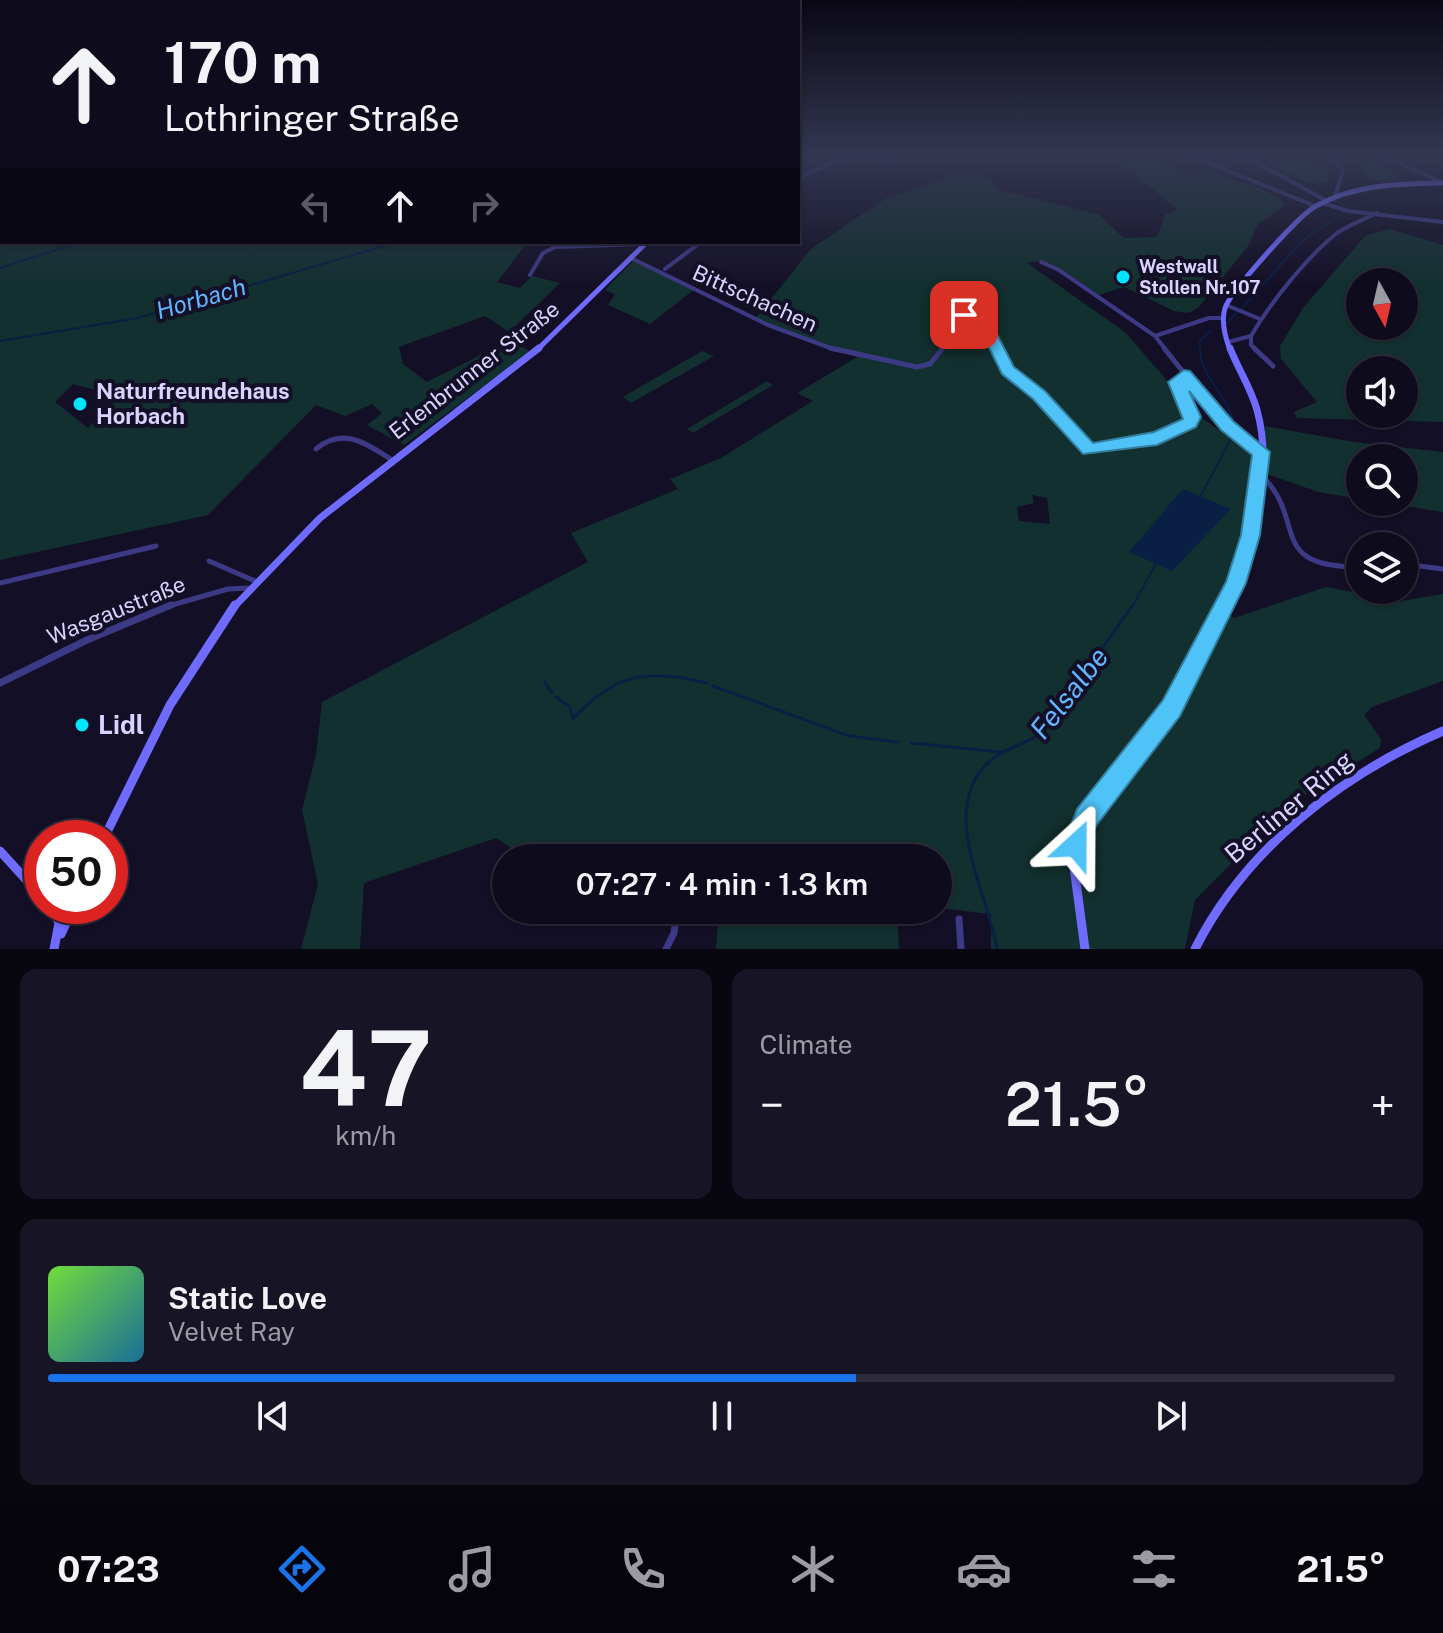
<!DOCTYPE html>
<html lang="en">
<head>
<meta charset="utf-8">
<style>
  body { margin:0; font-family:"Public Sans",sans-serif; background:#171425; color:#f1f3f6; height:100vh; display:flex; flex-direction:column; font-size:30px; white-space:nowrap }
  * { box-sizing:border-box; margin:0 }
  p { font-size:26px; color:#9b9ba3 }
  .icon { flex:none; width:44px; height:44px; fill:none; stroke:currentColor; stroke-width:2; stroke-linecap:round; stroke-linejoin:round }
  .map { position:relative; height:949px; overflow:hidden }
  .drawer { display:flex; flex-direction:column; gap:20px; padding:20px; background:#08060f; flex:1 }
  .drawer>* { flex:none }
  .guide { position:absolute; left:0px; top:0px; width:800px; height:244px; box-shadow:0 2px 6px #0004,0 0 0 2px #2e2b3b; background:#0e0b1c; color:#f1f3f6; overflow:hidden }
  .needle { width:52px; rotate:172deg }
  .buttons { position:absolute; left:1346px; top:268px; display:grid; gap:16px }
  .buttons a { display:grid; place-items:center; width:72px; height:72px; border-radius:50%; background:#0e0b1c; box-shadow:0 2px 6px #0004,0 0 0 2px #2e2b3b; font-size:40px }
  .speed { position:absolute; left:24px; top:820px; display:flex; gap:16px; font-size:40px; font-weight:700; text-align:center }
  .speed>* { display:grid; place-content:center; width:104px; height:104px; border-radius:50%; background:#0e0b1c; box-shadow:0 2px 6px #0004,0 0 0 2px #2e2b3b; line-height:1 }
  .speed .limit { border:12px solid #d22; background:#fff; color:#111 }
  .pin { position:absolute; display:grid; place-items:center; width:68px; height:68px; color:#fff; margin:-34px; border-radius:16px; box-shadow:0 4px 12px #0006 }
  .me { position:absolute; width:88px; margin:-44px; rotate:24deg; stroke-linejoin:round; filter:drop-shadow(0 0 6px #0008) }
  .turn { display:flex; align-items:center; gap:28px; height:168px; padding:0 32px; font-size:36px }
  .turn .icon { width:104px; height:104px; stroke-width:2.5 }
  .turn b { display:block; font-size:56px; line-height:68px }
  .lanes { display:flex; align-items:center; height:76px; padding:0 32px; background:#0003; justify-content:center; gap:40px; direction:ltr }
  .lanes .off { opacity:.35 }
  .big { font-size:60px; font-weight:600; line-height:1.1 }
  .drawer .card { flex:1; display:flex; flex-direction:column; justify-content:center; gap:12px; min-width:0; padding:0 28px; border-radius:16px; background:#171425 }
  .drawer .dial { align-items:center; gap:0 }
  .dial b { font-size:104px; line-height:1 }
  .song { display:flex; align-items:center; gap:24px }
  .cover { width:96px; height:96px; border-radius:12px; background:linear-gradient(135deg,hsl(100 70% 55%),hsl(200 70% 35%)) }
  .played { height:8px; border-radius:4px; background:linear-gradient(90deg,#1a73e8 60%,#2e2b3b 60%) }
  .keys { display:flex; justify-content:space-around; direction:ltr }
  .heat { display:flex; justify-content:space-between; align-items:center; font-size:44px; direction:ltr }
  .drawer .tiles { flex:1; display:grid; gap:20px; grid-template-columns:1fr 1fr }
  .card:last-child { grid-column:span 2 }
  .trip { position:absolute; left:492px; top:844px; width:460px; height:80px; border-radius:40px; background:#0e0b1c; box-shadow:0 2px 6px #0004,0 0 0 2px #2e2b3b; font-weight:600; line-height:80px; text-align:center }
  .menu { display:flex; height:128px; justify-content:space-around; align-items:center; background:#06040b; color:#9b9ba3 }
  .menu .icon { width:56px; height:56px }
  .menu .active { color:#1a73e8 }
  .menu b { font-size:36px; color:#f1f3f6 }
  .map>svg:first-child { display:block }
  .green { fill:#12302f; fill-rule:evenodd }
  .water { fill:#0a1f44 }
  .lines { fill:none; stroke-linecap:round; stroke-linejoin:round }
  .stream-far1 { stroke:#0a1f44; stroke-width:2 }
  .stream { stroke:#0a1f44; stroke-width:3 }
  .street-far2 { stroke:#3d3a85; stroke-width:4 }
  .street-far1 { stroke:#3d3a85; stroke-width:5 }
  .street { stroke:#3d3a85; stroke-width:7 }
  .secondary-far2 { stroke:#6f6bff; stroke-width:5 }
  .secondary-far1 { stroke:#6f6bff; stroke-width:7 }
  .secondary { stroke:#6f6bff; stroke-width:9 }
  .route { fill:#4fc3f7; stroke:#337fa1; stroke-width:2 }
  .poi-dot { fill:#00e5ff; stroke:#130f26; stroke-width:3 }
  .labels { text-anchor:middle; stroke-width:8; stroke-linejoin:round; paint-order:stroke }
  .far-poi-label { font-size:18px; font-weight:bold; fill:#d9d4ff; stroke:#130f26; text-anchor:start }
  .street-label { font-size:22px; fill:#d9d4ff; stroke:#130f26 }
  .poi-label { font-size:22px; font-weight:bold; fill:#d9d4ff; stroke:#130f26; text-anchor:start }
  .water-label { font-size:24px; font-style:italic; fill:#62b6ff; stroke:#130f26 }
  .near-poi-label { font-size:26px; font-weight:bold; fill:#d9d4ff; stroke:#130f26; text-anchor:start }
  .near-street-label { font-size:26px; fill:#d9d4ff; stroke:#130f26 }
  .near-water-label { font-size:28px; font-style:italic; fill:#62b6ff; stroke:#130f26 }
</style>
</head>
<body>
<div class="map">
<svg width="1443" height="949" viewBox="0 0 1443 949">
  <rect width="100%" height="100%" fill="#130f26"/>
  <g class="green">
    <path d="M0,156L2,242H533L524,247L497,282L520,288L532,276L560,283L509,332L485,316L399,347L403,364L427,382L512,339L530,352L404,445L367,425L382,413L372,404L345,416L316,405L208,515L0,560ZM73,384L118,396L119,397L88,428L55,402Z"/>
    <path d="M1098,156H1148L1186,175L1202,171L1255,186L1279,198L1285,205L1258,224L1248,246L1198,308L1188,313L1174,311L1124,287L1099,295C1080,283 1050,254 1027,263L1125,332L1197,415L1255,454C1256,509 1238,558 1218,608L1234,618L1326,587L1401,601L1443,594V681L1372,707L1364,715L1381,739L1380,748L1292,803L1195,900L1185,949H991V914L938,908V858H514L511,848L496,838L364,883L360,949H301L318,884L302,810L316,754L322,702L588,562L571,533L678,489L670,479L721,458L813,401L797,393L857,357L755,319L811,249L885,199L959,173L991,178L996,189L1098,214L1124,238L1157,237L1165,215L1178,210L1136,175ZM1032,495L1047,498L1050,524L1019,521L1017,507L1034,503Z"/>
    <path d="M1261,156H1303L1328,171V181C1307,191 1278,166 1261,156Z"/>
    <path d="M1356,156H1370L1402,181L1368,180Z"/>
    <path d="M1390,229L1443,245V422L1297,418L1294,412L1317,402L1281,359L1280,346L1303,308L1365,236ZM1360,282H1404V326H1360ZM1360,370H1404V414H1360Z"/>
    <path d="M633,261L695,289L650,324L608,305L615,294L605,290Z"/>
    <path d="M702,351L714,356L631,403L623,397Z"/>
    <path d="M767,381L773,385L693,433L687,429Z"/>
    <path d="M1265,426L1354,442L1443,452V512L1379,502H1404V458H1360V499L1318,492L1264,473Z"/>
    <path d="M719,910H924L897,914L899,949H716Z"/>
  </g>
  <path class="water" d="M1183,489L1231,509L1172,571L1129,552Z"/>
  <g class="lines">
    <g class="stream-far1">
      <path d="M1364,156L1396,181"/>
      <path d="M1337,201L1347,207"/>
      <path d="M1356,207L1371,200H1443"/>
      <path d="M0,268L81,242"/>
      <path d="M1241,309L1303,240L1344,212"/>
      <path d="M1227,323L1237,312"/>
      <path d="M1211,331L1200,341C1196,377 1230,393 1234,427"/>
      <path d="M0,341L138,318L398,242"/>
      <path d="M1200,497L1233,435"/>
      <path d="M1132,607L1157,562"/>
    </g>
    <g class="stream">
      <path d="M545,682L552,693"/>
      <path d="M713,686L849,736L898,742"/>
      <path d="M556,697L570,707L573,719C615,673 648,668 707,683"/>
      <path d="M911,743L1001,752"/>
      <path d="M997,949C988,892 938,811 988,763C1005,746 1028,746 1045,729L1133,605"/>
    </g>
    <g class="street-far2">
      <path d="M860,156L887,160"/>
      <path d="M1191,156L1315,206"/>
      <path d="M1244,156L1327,201"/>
      <path d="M1329,156L1343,170L1334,199"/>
      <path d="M1384,156L1441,182"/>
      <path d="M798,178L847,156"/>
      <path d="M1323,203L1348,211L1443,222"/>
      <path d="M631,258L768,325L836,350"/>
      <path d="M1041,262L1059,270L1155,336L1166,350"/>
      <path d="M665,269L701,242"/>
      <path d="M530,275L543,253L555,247L645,244"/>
      <path d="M1226,305L1260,319"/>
      <path d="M1155,336L1209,318H1222"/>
      <path d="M1251,336V345L1256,350"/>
      <path d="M1228,342L1251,336C1270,303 1307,257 1337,233C1349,225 1364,219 1377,213"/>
      <path d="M941,350L950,339L956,318L977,316L984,322L997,350"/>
    </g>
    <g class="street-far1">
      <path d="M830,348L917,367L930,364L943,348"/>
      <path d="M996,348L1007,370L1039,395L1083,446L1092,451L1157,438L1190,423L1192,417L1177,382L1184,375"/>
      <path d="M1164,348L1224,423L1261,452"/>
      <path d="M1254,348L1273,366"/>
      <path d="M316,449C343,426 367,444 392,460"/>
      <path d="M1260,474C1309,519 1264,567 1360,567"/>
      <path d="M209,561L255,581"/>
      <path d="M1404,564L1443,569"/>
      <path d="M0,583L156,546"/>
      <path d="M165,607L228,589L250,588"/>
    </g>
    <g class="street">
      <path d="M0,683L87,640L171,605"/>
      <path d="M959,919L961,949"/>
      <path d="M666,949L674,933L677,910"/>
    </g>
    <g class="secondary-far2">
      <path d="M537,350L647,242"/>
      <path d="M1230,350C1225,337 1221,321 1225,308C1231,291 1300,214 1316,206C1356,184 1399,184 1443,183"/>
    </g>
    <g class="secondary-far1">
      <path d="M234,607L320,518L539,348"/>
      <path d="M1226,607C1251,549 1275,474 1257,410C1251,388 1238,369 1230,348"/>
    </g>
    <g class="secondary">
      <path d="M104,838L170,705L235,605"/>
      <path d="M0,851L42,897"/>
      <path d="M51,906L59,923L54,949"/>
      <path d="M57,915L67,906"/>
      <path d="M61,934L74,906"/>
      <path d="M1085,949L1074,867L1082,826L1100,797L1165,717L1227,605"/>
      <path d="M1195,949C1246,848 1341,775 1443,731"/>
    </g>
  </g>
  <linearGradient id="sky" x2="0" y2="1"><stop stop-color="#0a0815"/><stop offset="0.54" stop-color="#333752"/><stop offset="1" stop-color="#333752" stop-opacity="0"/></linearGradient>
  <rect width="1443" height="288" fill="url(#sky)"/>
  <path class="route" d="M959,311H977L989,319L1014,367L1045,391L1093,443L1154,432L1183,419L1168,382L1184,370L1190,371L1233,421L1270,452L1260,535L1246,583L1180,716L1096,826L1085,854L1076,858L1067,854L1063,845L1077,809L1163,700L1226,582L1241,535L1252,455L1221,430L1189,391L1201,417L1196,427L1157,445L1083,454L1033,399L1002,374L978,325L959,318Z"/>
  <g class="poi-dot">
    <circle cx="1123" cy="277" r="8"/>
    <circle cx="80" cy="404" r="8"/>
    <circle cx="82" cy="725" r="8"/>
  </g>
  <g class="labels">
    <g class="far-poi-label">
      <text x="1139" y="273">Westwall<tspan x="1139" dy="21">Stollen Nr.107</tspan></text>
    </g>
    <g class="street-label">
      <text transform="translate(755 298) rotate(24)" y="8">Bittschachen</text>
      <text transform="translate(474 370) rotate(-38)" y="8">Erlenbrunner Straße</text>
      <text transform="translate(116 610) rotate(-22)" y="8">Wasgaustraße</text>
    </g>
    <g class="poi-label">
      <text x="96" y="399">Naturfreundehaus<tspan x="96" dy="25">Horbach</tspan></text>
    </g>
    <g class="water-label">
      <text transform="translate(201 299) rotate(-16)" y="8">Horbach</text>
    </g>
    <g class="near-poi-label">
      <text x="98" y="734">Lidl</text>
    </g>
    <g class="near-street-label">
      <text transform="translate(1289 807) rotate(-40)" y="9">Berliner Ring</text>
    </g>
    <g class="near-water-label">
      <text transform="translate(1069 693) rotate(-52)" y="10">Felsalbe</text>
    </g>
  </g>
</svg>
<div class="buttons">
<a><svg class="needle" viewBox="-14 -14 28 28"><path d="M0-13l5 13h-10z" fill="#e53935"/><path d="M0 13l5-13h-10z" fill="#9b9ba3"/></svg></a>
<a><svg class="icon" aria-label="sound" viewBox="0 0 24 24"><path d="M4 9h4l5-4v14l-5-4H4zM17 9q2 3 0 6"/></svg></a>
<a><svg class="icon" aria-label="search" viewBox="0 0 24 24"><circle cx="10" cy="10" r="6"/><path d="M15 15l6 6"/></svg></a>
<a><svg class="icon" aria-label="layers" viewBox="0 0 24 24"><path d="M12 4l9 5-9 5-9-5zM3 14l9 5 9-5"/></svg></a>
</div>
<div class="speed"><div class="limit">50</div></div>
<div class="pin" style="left:964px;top:315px;background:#d93025"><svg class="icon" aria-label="arrive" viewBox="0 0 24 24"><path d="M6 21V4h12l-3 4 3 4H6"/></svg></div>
<svg class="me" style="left:1076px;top:845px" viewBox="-20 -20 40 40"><path d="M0-17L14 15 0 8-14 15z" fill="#4fc3f7" stroke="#fff" stroke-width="4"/></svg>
<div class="trip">07:27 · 4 min · 1.3 km</div>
<div class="guide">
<div class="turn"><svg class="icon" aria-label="ahead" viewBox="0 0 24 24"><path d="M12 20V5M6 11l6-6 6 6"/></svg><div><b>170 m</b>Lothringer Straße</div></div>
<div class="lanes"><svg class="icon off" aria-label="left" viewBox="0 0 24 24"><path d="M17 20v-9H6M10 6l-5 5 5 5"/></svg><svg class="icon" aria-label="ahead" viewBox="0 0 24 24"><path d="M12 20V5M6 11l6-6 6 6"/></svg><svg class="icon off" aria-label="right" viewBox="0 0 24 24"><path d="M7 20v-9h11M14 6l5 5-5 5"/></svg></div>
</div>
</div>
<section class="drawer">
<div class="tiles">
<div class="card dial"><b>47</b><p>km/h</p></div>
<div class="card"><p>Climate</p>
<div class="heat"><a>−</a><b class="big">21.5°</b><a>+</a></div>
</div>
<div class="card">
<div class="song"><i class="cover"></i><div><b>Static Love</b><p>Velvet Ray</p></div></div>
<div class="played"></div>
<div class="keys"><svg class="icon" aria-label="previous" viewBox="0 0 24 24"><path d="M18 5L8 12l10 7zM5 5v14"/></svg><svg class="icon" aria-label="pause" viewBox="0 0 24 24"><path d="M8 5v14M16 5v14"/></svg><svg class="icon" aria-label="next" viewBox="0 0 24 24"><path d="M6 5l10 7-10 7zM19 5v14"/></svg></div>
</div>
</div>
</section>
<nav class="menu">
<b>07:23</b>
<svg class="icon active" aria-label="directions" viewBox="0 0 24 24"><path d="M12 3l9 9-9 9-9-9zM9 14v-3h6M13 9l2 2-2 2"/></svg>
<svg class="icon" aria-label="music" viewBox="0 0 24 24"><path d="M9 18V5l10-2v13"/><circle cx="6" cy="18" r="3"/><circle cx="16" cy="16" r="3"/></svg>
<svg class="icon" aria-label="phone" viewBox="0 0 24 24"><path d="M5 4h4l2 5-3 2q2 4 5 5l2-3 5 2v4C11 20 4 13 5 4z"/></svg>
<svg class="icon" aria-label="climate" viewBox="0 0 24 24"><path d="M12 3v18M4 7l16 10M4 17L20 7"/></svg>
<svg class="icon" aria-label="car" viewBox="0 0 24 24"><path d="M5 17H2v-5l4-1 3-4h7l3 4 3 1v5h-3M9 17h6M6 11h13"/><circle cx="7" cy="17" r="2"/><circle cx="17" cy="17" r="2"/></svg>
<svg class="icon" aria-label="filters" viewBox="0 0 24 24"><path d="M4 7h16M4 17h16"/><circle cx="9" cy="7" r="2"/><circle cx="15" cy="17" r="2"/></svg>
<b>21.5°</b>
</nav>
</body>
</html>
